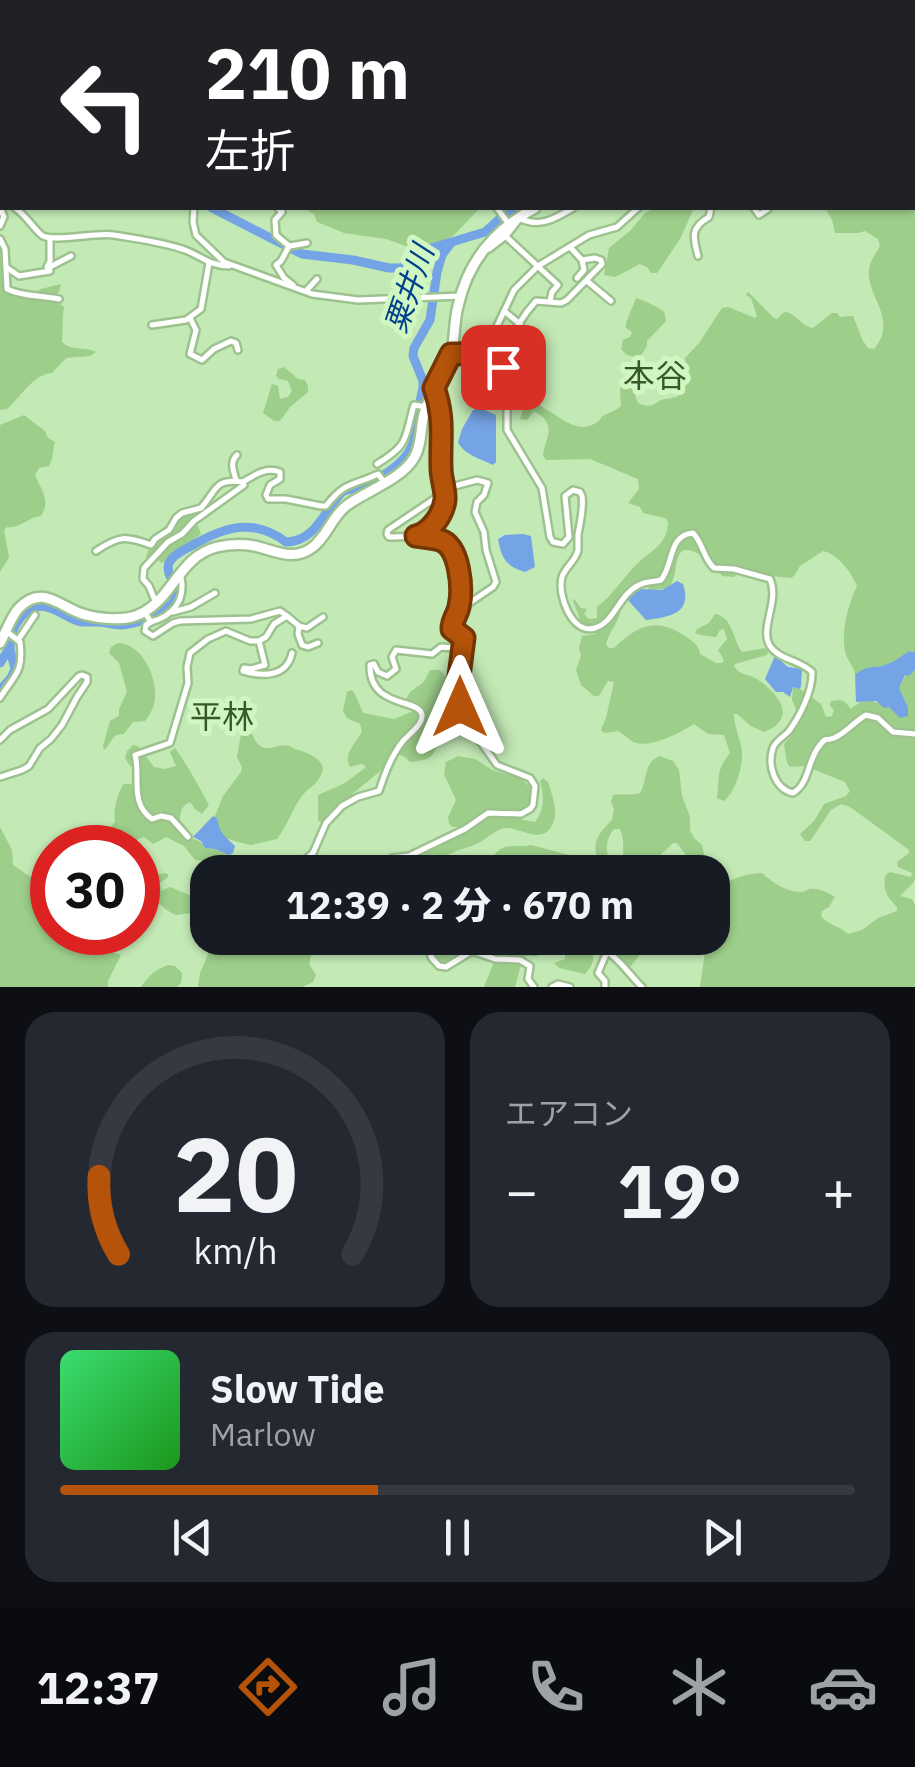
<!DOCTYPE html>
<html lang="ja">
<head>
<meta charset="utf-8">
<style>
  body { margin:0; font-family:"IBM Plex Sans","Noto Sans JP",sans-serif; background:#242831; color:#f1f3f6; height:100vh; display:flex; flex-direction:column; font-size:38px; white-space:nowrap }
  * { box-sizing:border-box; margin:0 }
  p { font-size:32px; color:#9ea1a6 }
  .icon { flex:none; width:55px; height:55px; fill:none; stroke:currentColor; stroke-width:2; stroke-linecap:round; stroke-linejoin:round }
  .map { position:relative; height:987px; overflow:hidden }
  .sheet { display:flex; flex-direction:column; gap:25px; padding:25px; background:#0d0f14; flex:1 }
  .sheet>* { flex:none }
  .banner { position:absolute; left:0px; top:0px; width:915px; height:210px; box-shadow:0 2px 8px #0004; background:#202124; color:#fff; overflow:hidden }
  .speed { position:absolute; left:30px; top:825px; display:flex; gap:20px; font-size:50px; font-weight:700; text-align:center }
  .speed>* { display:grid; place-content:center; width:130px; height:130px; border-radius:50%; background:#171b24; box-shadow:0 2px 8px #0004; line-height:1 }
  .speed .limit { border:15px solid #d22; background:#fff; color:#111 }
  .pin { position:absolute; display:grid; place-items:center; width:85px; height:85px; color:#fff; margin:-42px; border-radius:20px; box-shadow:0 5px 15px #0006 }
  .me { position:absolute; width:110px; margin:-55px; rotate:0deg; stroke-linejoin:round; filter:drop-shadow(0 0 8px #0008) }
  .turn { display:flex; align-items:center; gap:35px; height:210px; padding:0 40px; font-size:45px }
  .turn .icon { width:130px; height:130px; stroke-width:2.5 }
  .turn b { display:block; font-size:70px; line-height:85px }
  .big { font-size:75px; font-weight:800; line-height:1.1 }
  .sheet .card { flex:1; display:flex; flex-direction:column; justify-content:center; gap:15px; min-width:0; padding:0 35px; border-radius:30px; background:#242831 }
  .sheet .dial { align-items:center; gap:0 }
  .dial svg { height:260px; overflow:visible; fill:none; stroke:#363941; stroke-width:7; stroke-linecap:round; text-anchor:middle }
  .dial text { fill:#f1f3f6; stroke:none }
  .song { display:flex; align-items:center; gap:30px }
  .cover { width:120px; height:120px; border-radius:15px; background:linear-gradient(135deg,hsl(140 70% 55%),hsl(120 70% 35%)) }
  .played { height:10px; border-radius:5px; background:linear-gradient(90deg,#b45309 40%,#363941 40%) }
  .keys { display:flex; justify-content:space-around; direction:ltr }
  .heat { display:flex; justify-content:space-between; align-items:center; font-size:55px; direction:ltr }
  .sheet .tiles { flex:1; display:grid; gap:25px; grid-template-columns:1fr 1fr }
  .card:last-child { grid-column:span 2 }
  .trip { position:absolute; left:190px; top:855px; width:540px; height:100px; border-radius:30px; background:#171b24; box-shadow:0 2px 8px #0004; font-weight:800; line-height:100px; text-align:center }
  .tabs { display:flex; height:160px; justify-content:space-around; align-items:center; background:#090b0e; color:#9ea1a6 }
  .tabs .icon { width:70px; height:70px }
  .tabs .selected { color:#b45309 }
  .tabs b { font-size:45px; color:#f1f3f6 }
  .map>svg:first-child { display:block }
  .green { fill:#9dce8a }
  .water { fill:#75a4e6 }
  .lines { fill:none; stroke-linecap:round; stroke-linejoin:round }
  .river { stroke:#75a4e6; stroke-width:9 }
  .street-casing { stroke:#9dc28f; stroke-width:10 }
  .primary-casing { stroke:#9dc28f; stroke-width:14 }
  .street { stroke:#fff; stroke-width:5 }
  .primary { stroke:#fff; stroke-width:9 }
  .route-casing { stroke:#753606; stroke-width:25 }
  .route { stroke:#b45309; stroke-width:18 }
  .labels { text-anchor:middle; stroke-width:10; stroke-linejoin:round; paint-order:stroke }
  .water-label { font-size:30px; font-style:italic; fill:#003f8b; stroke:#d0f7c1 }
  .quarter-label { font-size:32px; fill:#38582a; stroke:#d0f7c1 }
</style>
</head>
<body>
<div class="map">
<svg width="915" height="987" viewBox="0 0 915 987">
  <rect width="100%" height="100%" fill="#c3e9b5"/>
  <g class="green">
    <path d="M915,148V652L909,651C902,655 894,662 887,664C873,670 872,663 855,674C853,665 847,660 845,651C841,630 848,605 857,586C851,572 838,554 823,551L800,566L794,576L791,578L771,576L751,569H743L734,577L722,576C717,565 713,561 701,555C669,537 681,573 670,585C664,591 656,589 648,590L649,584L646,580C616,586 626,592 620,614C616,625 609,633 606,644L609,648H614C637,626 655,616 685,636C693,642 698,644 700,654L716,663H722L724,660L718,650L727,639L724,629L720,630L716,637L700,635L695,633L697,629L709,623L715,614C733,617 732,638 742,652L765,648L768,651L767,655L735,664L734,666C741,676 745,673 755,678C766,684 787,703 782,716C779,725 772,729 764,732L751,726L737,714H734C734,729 742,741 742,755C742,770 735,792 724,801L717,798C720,777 715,772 730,753L724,735L708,734L694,724C681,732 647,751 632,741C627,738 623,734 618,731L604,733L601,730L606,718L614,682L608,681L599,696H594L581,685L576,670L581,656L579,648L582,636L595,634L597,629L581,622L573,601L574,599L581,608L587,609L584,614L589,619L597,618V607C612,596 623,578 636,565C643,557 653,552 660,544C666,536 668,531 668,522L665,518L643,513L640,507L628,503L639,489L638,479L590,459L546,460L543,456C545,436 559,426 534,411L527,420L520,419L525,404L520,402L514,407L512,405L514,398H526L528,394H533C538,404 540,406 549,411C562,419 578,433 594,424C604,419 597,418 607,414C612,411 617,410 621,406L620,390L622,383L627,381L632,387L638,403C650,408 651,406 661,400C667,398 673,399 678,396C684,392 687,380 690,374L686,368L685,358L699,343L722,308L728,307L755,318L757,316L751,298L746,295L748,292L774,318L777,319L784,312C796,312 800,326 813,328L832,313H837L840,317L853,316L863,341L868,348L874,349C899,319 866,297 869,269C870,261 876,253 880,246L878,239L865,231L858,233H835L832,220L825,208H912V149Z"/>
    <path d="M303,208H480L454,235L445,241L414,249L386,239L344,233L317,222L314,214Z"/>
    <path d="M655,208H672L679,210L694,208L680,239L657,273H651L647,267L640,264L615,277L604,275L609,248L630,231L645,213Z"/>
    <path d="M0,245C6,257 3,273 2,286L8,292L29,296L41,289L61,284L59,292L50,297L64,307C62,319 63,330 62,342C72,352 85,346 96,352L90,356L66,358L52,373C33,374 21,397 7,409L0,410Z"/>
    <path d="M636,298C641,299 658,307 662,310C666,313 665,317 666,321L647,341V346L639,358L627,355L621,349L623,340L630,337L632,332L626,328V323Z"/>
    <path d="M284,367L298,379L305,380L308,386V392L290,407L280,421H274L263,413L272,384L278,386L280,399L288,397L292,391L288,381L279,379L276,376L278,369Z"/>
    <path d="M24,415L45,431L48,438L55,442C52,451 54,458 49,466L39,468L35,475C41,490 51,500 41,516C27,517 21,529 7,527L4,530L9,557L0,572V425Z"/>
    <path d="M202,508L205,509L206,513L194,525L198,526L201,534L164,562L161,563L158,559L149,560L146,557L148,551L176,525L180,518Z"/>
    <path d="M118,643C142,644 157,676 155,699C154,708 150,714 145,721L133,722L124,734C111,733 111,745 104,750L103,746L110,721L119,716V709L127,692L119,663L109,653L111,647Z"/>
    <path d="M430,670H440L452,684L450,690L452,703L458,707L460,720C454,727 445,730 441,738C431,757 435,759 410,762L405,757L399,755C375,777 346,796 326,821L322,823L318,820V795L345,783L365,768V765L361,764L350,767C342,753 357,743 362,731L360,724L347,718L343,711L347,692L351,690L354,692L363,713L394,719L416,710L414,704L406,700C410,688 418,689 425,680C427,677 428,673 430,670Z"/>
    <path d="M915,670V876L914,882L900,896L912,899L915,905V987H700L707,938H712L715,891C728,879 744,874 762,873C772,882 787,893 802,892C805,892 807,889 810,889C819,888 828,893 835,897L829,907L822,911L821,916C828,925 840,926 848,934L862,930L878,918L897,911V907C887,897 883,890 885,876L890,872L911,877L912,873L898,867L897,862L909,853V850L850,807L841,804L831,810L813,837L810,841H805L800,834L814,821L824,804L846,796L850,791L845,782L805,766L790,767L787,763L784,744L792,735L800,719L792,700L793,687L800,689L821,704L826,717L832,716L834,710L830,706L831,701C843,699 844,700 851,709C869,693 872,704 891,707C896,708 902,707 908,707L899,688L906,674Z"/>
    <path d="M245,732L252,734C264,763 278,736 295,749C308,753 333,761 318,780C314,786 306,790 301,797C292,810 287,826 277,839L251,845L242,843L225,838L219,829L215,816L223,796L241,772L242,767L237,757L241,734Z"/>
    <path d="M133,745L138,746L154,767L165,769L176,766L170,752L175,748C188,766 198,785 209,805L202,814L195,809L190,802C182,806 180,811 180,820L187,828L184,836L185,839C195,839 199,838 205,848L215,849L229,855L228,864L195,860L184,846L166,837L153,844L144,837L138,839L134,847L97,848L106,844L109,839L108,830L115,822C113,812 117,792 124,784H131L137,777L135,767L130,766L125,758L127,751Z"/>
    <path d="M458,756L475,759L492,770L520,778L531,788L534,799L532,805L523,808L520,813L523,820L535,822C545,809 544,796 540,781L543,778L548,782C552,796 560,813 551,827C539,846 515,823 501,829C491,833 484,841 474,845C467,848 459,849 452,853C437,860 425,870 408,869L407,866L409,860L467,833L464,827H453L449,824L448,817L456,800L444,774L446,762Z"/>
    <path d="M660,756L673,761L679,770L682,796L690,817V830L694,838L702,845L708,872H695L690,857L685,854L677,843H673L655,860L648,872C610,873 630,849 620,829H614C608,836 605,846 608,855L615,859L616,862L609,867L598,861C591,842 599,833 612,820L614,809L611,802L613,795C623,793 630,796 640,793C648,780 643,762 660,756Z"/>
    <path d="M0,827L12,850L13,865L35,880L52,886V932L106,933L104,942L112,952L121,955L108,981V987H0Z"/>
    <path d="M531,845L577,857L581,863L576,872H482C488,864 495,850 505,847C513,845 522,847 531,845Z"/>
    <path d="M355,859L381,862L387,865L379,872H298L310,864L321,861L331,870L342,861Z"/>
    <path d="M164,873L168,874V877L160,883L161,891L170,887L197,898H207V911L176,915C156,907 162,894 138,908V890L140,893L144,891L150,877Z"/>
    <path d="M280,938H318L313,947L309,964L316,975L313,982L302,987H198L200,973L212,945C230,940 250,953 269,951Z"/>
    <path d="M434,938H588C594,952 597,962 585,974L559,968L554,963L565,959V954L554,947L537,956H526L522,961L515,987H484L494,962C477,932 463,960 443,965L434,955Z"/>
    <path d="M603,938H652L631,966L624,968L606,950Z"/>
    <path d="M169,965L175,966L182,973L181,983L177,987H141C149,975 156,969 169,965Z"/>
  </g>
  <g class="water">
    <path d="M480,408L496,415V462L493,465C483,460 463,454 458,442L462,429L473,410Z"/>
    <path d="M523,534L531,536L535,567L525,572C506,567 501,557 498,539L505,535Z"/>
    <path d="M677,581L683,584C693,614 669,617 646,620L627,599L632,591L640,589L662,590Z"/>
    <path d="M909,651L915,652V670L909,676L905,675L899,688L908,707V716L900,718L889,707L884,708L876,701L856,702L855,674C872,663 873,670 887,664C895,662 902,655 909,651Z"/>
    <path d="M775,656L788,667L802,669L801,686L800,689L793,687L790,697L783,692H776L765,679Z"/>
    <path d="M213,816L217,818C219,832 225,837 235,846L233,853L229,855L215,849L205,848L201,841L193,837Z"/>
  </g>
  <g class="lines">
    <g class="river">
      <path d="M803,2L804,0"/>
      <path d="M0,148H2"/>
      <path d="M212,208L302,254L353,260L389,268H400L410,263L425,250L485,232L506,213L516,208"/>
      <path d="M0,663L9,649"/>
      <path d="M0,690L11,678L15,669C14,662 10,654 10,647C10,628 25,602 47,607C60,610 69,620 82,622C84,622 96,622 98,622C105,622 113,625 121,625C133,625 154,617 164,610C192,592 163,580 169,563C173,554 186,549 193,545C226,526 254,518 286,542C316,542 324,510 343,491C367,486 404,469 413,443C418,425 418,406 423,388V381L413,356L414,348L430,320L437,272L442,255L451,243"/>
    </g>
    <defs>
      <g id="street">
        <path d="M158,0L159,2"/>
        <path d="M833,2L835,0"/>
        <path d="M0,199L2,200"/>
        <path d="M0,207L4,217L0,226"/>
        <path d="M15,208C26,215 36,232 43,236C55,242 97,232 114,235C137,239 163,242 185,250C201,256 210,266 229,266"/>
        <path d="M194,208L193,222L196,235L224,262L312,294L358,300L461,296"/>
        <path d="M278,208L282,212L275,220L276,235L289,246L281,261L276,265L284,278L293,285"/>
        <path d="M497,208L508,223"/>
        <path d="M638,208L617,227L589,235L538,266L514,290L490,341L494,356L503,367L507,404V430L542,488L550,537L553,542L563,544L569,537L565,496L573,490L580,492L582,496C584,509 580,522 578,535C578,537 578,548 578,550C576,561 565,567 562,577C557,595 572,635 595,628C615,622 619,594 639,585C645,581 654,582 661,580C674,564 668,535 693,533C703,543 703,558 714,568L734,569L770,579C780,601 759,628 770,646C779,660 801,660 812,672C813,690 800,716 789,731C784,737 776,740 773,748C767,766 775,789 793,793C810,783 807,760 820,745C827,736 824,742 834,738C845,734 855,721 866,715L878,718L893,732L915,734"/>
        <path d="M754,208L759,215L768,209"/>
        <path d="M517,217C538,229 555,219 573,208"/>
        <path d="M501,232L558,285L552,292L550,301"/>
        <path d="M0,239L5,249L6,267L19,276L50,271L47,267L50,261V238"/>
        <path d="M290,246L307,243"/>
        <path d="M489,249L506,236L517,222"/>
        <path d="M698,256C693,237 690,228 709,217L711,208"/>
        <path d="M6,267L7,289C23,297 42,295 59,299"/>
        <path d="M48,268L71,256"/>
        <path d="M577,278L584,270L582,260"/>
        <path d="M587,281L611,301"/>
        <path d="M306,291L317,279"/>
        <path d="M504,311L520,324"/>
        <path d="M190,318L196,330L190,354L202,360L214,349L231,341L236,343L238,350"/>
        <path d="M152,325L186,320L201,309L209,263"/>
        <path d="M451,353C474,354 495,352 517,355"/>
        <path d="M510,401C512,384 506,367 508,351C511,333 525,313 536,301L561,303L567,300L602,264L601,260L595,258L582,260L570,247"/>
        <path d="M377,464C410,444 404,439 414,405L426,407"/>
        <path d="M236,480C234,472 229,462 237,455"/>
        <path d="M444,489L477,480L488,483L484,495L477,502L475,512L484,532L486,550L496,582L493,587L462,608"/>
        <path d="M421,534H424C434,524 447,508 443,493"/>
        <path d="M96,551C120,535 126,536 151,545L155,539L169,530L176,518L182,513L201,508C217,490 214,478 243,482"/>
        <path d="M156,603L149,586L143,579L144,568L168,542L182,534L194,521L244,485L243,482C256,474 266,467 280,472V479L270,485L266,495L268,499H286L321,506H326C345,481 353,486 378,474L384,482"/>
        <path d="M173,612L191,607L215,593"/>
        <path d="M145,613L151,622L146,625L145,631L153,636L173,623L180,621L251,619L280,611L287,616L274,624L266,637L259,641H250L226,631L208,639L190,653L187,667L188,683L170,743L135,755C141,776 129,803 152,819L161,816L171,818L188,837"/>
        <path d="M287,616L299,626L307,628L323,617"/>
        <path d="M151,622C173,616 186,600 181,577"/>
        <path d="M299,627L298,634L302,645L308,647L318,643"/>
        <path d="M18,640L35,615"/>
        <path d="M259,641L265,665L251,669L244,668L243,671C263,677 287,677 292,653"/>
        <path d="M0,698C14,675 24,673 20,642L6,631"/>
        <path d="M0,740L10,730L48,709L79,676L82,675L87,677V682L77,697L62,725L51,739L40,748L29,766L22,770L0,777"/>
        <path d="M290,872L313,853L326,823L342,806L358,797L379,791C385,773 391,756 403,741C409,734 423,725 422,715C420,698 369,709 370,665L374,664L378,672L387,676L396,669L392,657L396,650L432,654L441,647L454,648L459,653"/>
        <path d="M380,872L388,866L392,858L409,856L465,829L488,813L521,814L530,809L533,805L535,786L530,778L497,765L465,720L457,684L463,638L452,629C452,619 459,611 461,600C462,586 458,548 444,541C432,534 403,537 389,537L387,534L388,530L443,493L441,473L443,422L436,392"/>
        <path d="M431,938V957L439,966L446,967L472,951L495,959L520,960L530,966L528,979L534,987"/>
        <path d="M552,987L558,984L570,987"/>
        <path d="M605,987V981L598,973L607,952C617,956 632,978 642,987"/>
      </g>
      <g id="primary">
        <path d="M871,2L873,0"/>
        <path d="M0,643C6,632 10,619 18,609C43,582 61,609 86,615C100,619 119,620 132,617C172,606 176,557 217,547C230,544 243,544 255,546C276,551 294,562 313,547C327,536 332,517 346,506C366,491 402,479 414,458C422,445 420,429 424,414C430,392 446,373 452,351C455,336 454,321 458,306C468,261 495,229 535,208"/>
      </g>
    </defs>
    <use href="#street" class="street-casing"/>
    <use href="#primary" class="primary-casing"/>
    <use href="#street" class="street"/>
    <use href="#primary" class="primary"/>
  </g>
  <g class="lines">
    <defs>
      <path id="route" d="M460,707L458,684L464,638L452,629C452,620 457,616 459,607C463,589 460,546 440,540C433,538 424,537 416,536C430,533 443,515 445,500C446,491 441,479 441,468C440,438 445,418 434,388L451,354C471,354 492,349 503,367"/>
    </defs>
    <use href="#route" class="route-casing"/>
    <use href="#route" class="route"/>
  </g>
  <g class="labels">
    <g class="water-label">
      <text transform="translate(410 289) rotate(-71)" y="10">粟井川</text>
    </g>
    <g class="quarter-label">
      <text x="655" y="387">本谷</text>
      <text x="222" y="728">平林</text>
    </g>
  </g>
</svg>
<div class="speed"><div class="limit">30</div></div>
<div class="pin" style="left:503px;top:367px;background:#d93025"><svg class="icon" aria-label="arrive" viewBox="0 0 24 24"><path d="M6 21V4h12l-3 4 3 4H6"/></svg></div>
<svg class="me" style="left:460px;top:707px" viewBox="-20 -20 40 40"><path d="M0-17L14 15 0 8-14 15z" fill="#b45309" stroke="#fff" stroke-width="4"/></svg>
<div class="trip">12:39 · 2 分 · 670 m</div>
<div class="banner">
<div class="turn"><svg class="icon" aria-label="left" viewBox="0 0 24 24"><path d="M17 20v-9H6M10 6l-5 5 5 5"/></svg><div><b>210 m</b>左折</div></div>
</div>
</div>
<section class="sheet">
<div class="tiles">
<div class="card dial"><svg viewBox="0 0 100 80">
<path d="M14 69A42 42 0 1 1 86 69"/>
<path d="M14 69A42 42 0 0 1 8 45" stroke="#b45309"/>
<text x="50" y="56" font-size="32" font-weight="700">20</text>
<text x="50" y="72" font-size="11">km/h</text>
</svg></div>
<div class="card"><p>エアコン</p>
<div class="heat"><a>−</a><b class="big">19°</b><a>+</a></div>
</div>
<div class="card">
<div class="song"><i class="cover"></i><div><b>Slow Tide</b><p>Marlow</p></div></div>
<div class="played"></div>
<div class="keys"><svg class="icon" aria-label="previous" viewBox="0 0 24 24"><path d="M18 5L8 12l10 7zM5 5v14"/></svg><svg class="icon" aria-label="pause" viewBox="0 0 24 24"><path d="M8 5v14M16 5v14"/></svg><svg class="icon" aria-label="next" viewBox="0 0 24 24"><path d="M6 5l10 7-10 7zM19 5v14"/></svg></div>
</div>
</div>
</section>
<nav class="tabs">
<b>12:37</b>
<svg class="icon selected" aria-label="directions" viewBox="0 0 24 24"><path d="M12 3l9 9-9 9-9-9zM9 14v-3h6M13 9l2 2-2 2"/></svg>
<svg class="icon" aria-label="music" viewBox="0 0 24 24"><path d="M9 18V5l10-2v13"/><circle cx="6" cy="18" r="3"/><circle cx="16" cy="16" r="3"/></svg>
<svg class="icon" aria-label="phone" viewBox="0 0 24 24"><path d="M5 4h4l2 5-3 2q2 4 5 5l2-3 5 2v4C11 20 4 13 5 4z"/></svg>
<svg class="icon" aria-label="climate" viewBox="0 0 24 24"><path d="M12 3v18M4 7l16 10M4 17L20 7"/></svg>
<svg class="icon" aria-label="car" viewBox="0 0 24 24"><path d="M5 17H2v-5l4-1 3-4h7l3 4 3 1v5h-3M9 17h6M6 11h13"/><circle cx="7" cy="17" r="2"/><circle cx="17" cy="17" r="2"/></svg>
</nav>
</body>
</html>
